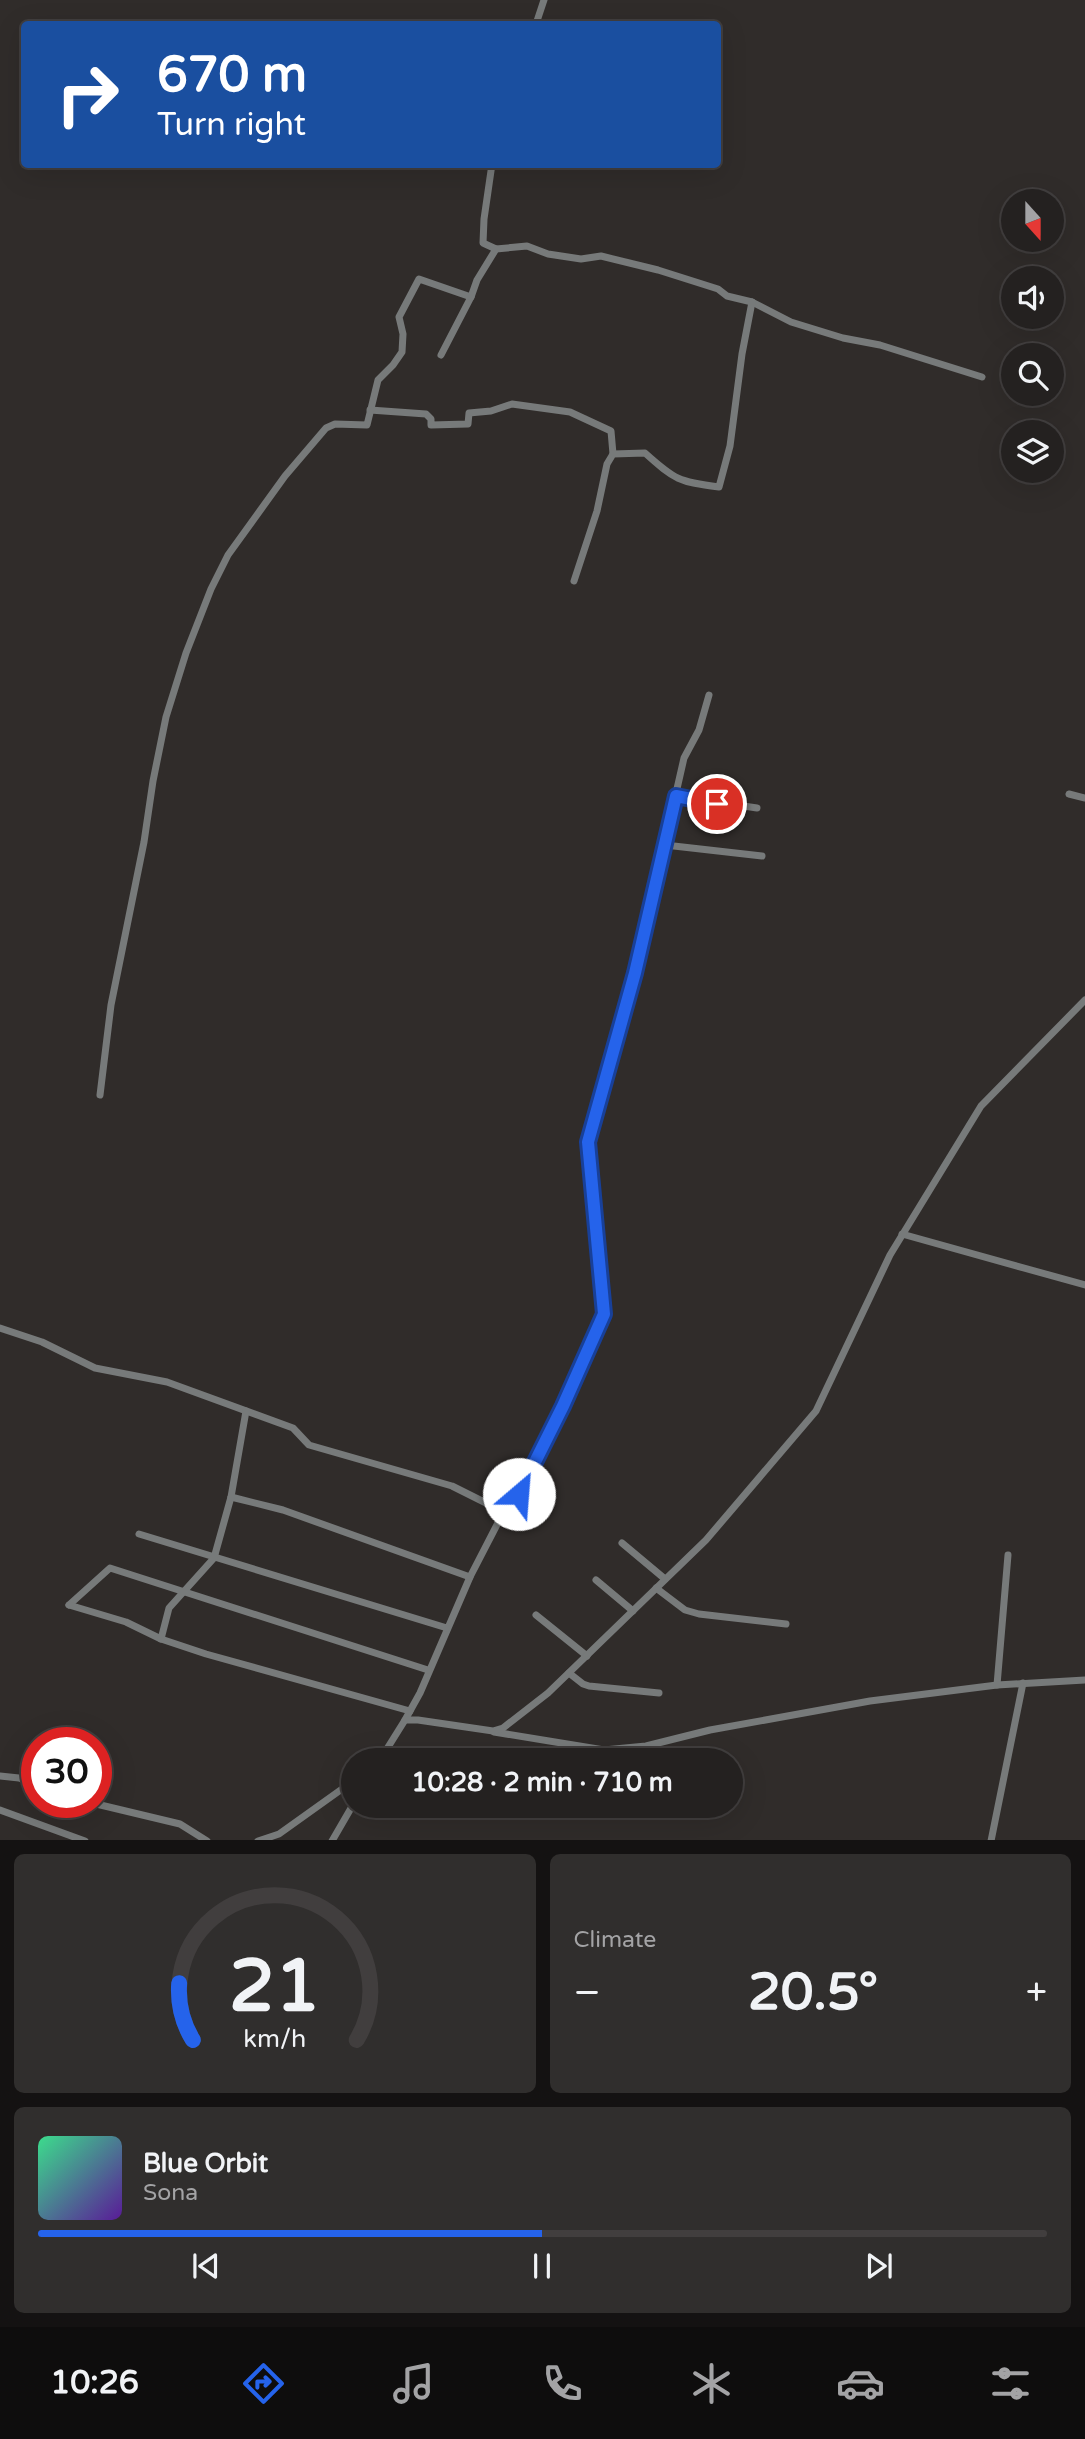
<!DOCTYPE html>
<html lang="en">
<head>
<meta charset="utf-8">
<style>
  body { margin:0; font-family:"Varela Round",sans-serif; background:#302e2d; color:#f1f3f6; height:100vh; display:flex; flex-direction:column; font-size:26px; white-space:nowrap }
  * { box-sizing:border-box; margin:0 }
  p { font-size:23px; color:#a3a3a5 }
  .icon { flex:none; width:38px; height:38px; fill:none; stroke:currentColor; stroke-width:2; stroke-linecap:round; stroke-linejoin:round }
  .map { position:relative; height:1840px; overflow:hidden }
  .sheet { display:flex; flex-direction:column; gap:14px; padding:14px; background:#141212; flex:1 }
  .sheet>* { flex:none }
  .top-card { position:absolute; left:21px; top:21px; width:700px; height:147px; border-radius:7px; box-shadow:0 7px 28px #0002,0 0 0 2px #413e3e; background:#1a4fa0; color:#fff; overflow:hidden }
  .needle { width:46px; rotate:159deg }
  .controls { position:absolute; left:1001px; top:189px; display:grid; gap:14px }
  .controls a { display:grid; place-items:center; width:63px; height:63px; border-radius:50%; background:#242120; box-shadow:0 7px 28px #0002,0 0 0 2px #413e3e; font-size:35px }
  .speed { position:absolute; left:21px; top:1727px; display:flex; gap:14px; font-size:35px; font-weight:700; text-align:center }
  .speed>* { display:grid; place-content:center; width:91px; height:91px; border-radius:50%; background:#242120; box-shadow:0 7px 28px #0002,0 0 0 2px #413e3e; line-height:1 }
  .speed .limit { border:10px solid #d22; background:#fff; color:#111 }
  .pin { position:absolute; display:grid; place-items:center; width:60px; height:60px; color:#fff; margin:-30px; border:4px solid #fff; border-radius:50%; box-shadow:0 2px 7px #0007 }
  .me { position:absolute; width:77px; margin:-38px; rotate:27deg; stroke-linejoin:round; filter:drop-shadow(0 0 5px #0008) }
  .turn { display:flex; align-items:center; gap:24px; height:147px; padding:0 21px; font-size:32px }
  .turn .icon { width:91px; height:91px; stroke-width:2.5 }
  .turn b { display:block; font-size:49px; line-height:60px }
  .big { font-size:52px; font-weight:700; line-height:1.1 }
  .sheet .card { flex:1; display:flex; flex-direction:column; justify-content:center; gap:10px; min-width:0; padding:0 24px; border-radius:10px; background:#302e2d }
  .sheet .dial { align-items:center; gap:0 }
  .dial svg { height:182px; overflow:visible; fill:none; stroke:#413e3e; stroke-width:7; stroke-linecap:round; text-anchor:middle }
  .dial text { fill:#f1f3f6; stroke:none }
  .song { display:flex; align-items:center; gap:21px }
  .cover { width:84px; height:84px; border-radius:10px; background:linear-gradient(135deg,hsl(150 70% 55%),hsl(270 70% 35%)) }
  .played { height:7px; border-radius:4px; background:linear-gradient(90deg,#2563eb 50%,#413e3e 50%) }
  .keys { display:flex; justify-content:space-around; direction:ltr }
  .heat { display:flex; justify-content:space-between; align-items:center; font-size:38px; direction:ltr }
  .sheet .tiles { flex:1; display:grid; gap:14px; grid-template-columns:1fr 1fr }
  .card:last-child { grid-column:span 2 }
  .trip { position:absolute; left:341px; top:1748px; width:402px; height:70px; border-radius:35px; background:#242120; box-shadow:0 7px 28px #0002,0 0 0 2px #413e3e; font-weight:700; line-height:70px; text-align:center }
  .dock { display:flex; height:112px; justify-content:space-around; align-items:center; background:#0e0d0d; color:#a3a3a5 }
  .dock .icon { width:49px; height:49px }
  .dock .current { color:#2563eb }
  .dock b { font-size:32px; color:#f1f3f6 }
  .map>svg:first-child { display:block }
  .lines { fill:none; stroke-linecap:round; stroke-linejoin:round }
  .minor { stroke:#777a7a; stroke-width:7 }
  .route-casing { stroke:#184099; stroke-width:18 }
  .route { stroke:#2563eb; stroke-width:12 }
</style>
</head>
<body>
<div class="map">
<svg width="1085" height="1841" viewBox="0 0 1085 1841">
  <rect width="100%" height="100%" fill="#302c2a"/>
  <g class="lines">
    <g class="minor">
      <path d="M536,24L544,0"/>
      <path d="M496,249L527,246L548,254L581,259L601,256L658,270L718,289L727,296L752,302L791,322L843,338L880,345L982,377"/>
      <path d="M441,355L471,297"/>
      <path d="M370,410L426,414L431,419V425L468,424L469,413L491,411L512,404L570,412L611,431L613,454"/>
      <path d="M574,581L597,511L607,464L613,454L645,453C675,480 679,482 719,487L730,446L742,354L752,302"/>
      <path d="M1069,794L1085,798"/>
      <path d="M676,796L757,808"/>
      <path d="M665,845L762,856"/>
      <path d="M100,1095L111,1005L144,842L153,781L166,717L186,653L211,589L228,555L285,476L326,428L335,424L367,425L378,380L393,365L402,352L403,334L399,317L419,279L471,297L477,280L496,249L483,243L484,219L492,164"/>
      <path d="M902,1234L1085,1285"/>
      <path d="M0,1328L42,1342L95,1368L167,1382L293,1428L309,1445L452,1486L490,1505L502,1515L470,1577L420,1693L405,1720"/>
      <path d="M231,1497L283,1510L470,1577"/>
      <path d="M502,1515L519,1494L563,1406L604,1314L588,1142L635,973L684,758L699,730L709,695"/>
      <path d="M139,1534L447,1628"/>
      <path d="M622,1543L665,1579"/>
      <path d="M596,1580L633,1611"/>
      <path d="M656,1588L685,1610L699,1614L786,1624"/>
      <path d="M69,1605L110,1568L428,1670"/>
      <path d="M69,1605L126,1622L161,1639L206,1654L410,1711"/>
      <path d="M536,1615L587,1656"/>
      <path d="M161,1639L169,1608L214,1558L231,1497L246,1411"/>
      <path d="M569,1673L583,1684L589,1686L659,1693"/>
      <path d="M997,1685L1008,1555"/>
      <path d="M494,1732L604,1750L646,1746L710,1730L870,1701L997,1685L1085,1680"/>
      <path d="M380,1760L405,1720H418L493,1731L503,1728L548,1693L706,1540L816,1411L890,1255L981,1106L1085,1000"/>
      <path d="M0,1776L19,1778L37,1785"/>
      <path d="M88,1802L180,1824L207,1841"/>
      <path d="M0,1810L85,1841"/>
      <path d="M258,1841L279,1834L349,1784L354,1785"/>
      <path d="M332,1841L354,1803"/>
      <path d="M991,1841L1023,1683"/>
    </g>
  </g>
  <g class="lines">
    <defs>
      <path id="route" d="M519,1494L563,1406L604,1314L588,1142L635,973L676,796L717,804"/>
    </defs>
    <use href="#route" class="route-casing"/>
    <use href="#route" class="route"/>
  </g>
</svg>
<div class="controls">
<a><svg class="needle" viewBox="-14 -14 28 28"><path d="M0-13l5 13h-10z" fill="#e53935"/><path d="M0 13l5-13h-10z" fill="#a3a3a5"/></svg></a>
<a><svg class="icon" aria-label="sound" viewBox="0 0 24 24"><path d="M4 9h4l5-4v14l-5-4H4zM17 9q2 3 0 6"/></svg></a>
<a><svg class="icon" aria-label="search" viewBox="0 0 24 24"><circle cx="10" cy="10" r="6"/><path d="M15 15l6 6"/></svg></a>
<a><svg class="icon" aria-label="layers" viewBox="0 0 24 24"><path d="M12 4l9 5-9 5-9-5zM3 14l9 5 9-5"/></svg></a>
</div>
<div class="speed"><div class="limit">30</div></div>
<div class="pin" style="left:717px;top:804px;background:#d93025"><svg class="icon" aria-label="arrive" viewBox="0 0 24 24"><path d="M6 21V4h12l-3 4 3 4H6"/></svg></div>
<svg class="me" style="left:519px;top:1494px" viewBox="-20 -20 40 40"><circle r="19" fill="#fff"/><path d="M0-13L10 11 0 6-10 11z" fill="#2563eb"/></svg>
<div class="trip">10:28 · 2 min · 710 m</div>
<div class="top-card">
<div class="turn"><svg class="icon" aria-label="right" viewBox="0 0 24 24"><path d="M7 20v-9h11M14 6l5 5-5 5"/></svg><div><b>670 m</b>Turn right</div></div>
</div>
</div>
<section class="sheet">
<div class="tiles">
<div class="card dial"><svg viewBox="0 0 100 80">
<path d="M14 69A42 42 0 1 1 86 69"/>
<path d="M14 69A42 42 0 0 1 8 44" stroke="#2563eb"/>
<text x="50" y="56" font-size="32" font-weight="700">21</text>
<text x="50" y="72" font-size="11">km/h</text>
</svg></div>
<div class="card"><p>Climate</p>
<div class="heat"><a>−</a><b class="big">20.5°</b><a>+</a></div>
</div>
<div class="card">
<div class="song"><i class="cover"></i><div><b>Blue Orbit</b><p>Sona</p></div></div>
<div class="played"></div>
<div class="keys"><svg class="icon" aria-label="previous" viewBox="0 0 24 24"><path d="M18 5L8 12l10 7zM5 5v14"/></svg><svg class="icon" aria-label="pause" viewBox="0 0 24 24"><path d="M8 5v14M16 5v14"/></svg><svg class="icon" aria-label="next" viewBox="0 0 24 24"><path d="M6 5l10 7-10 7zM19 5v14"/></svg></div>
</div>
</div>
</section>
<nav class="dock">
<b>10:26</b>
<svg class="icon current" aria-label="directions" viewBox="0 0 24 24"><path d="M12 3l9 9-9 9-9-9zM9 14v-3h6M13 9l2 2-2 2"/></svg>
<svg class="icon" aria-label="music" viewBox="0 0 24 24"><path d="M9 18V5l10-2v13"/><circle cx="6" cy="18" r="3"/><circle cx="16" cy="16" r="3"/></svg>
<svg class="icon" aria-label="phone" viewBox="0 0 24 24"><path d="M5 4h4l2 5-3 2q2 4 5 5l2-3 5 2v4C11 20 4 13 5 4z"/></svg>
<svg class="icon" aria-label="climate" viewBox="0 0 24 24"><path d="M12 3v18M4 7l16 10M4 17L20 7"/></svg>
<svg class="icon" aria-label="car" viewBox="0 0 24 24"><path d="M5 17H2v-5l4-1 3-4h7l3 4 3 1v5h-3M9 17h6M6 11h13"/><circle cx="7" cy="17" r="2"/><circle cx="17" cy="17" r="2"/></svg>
<svg class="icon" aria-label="filters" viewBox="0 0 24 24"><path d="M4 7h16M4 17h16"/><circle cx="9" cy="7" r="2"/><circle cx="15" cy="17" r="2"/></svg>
</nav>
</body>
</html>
